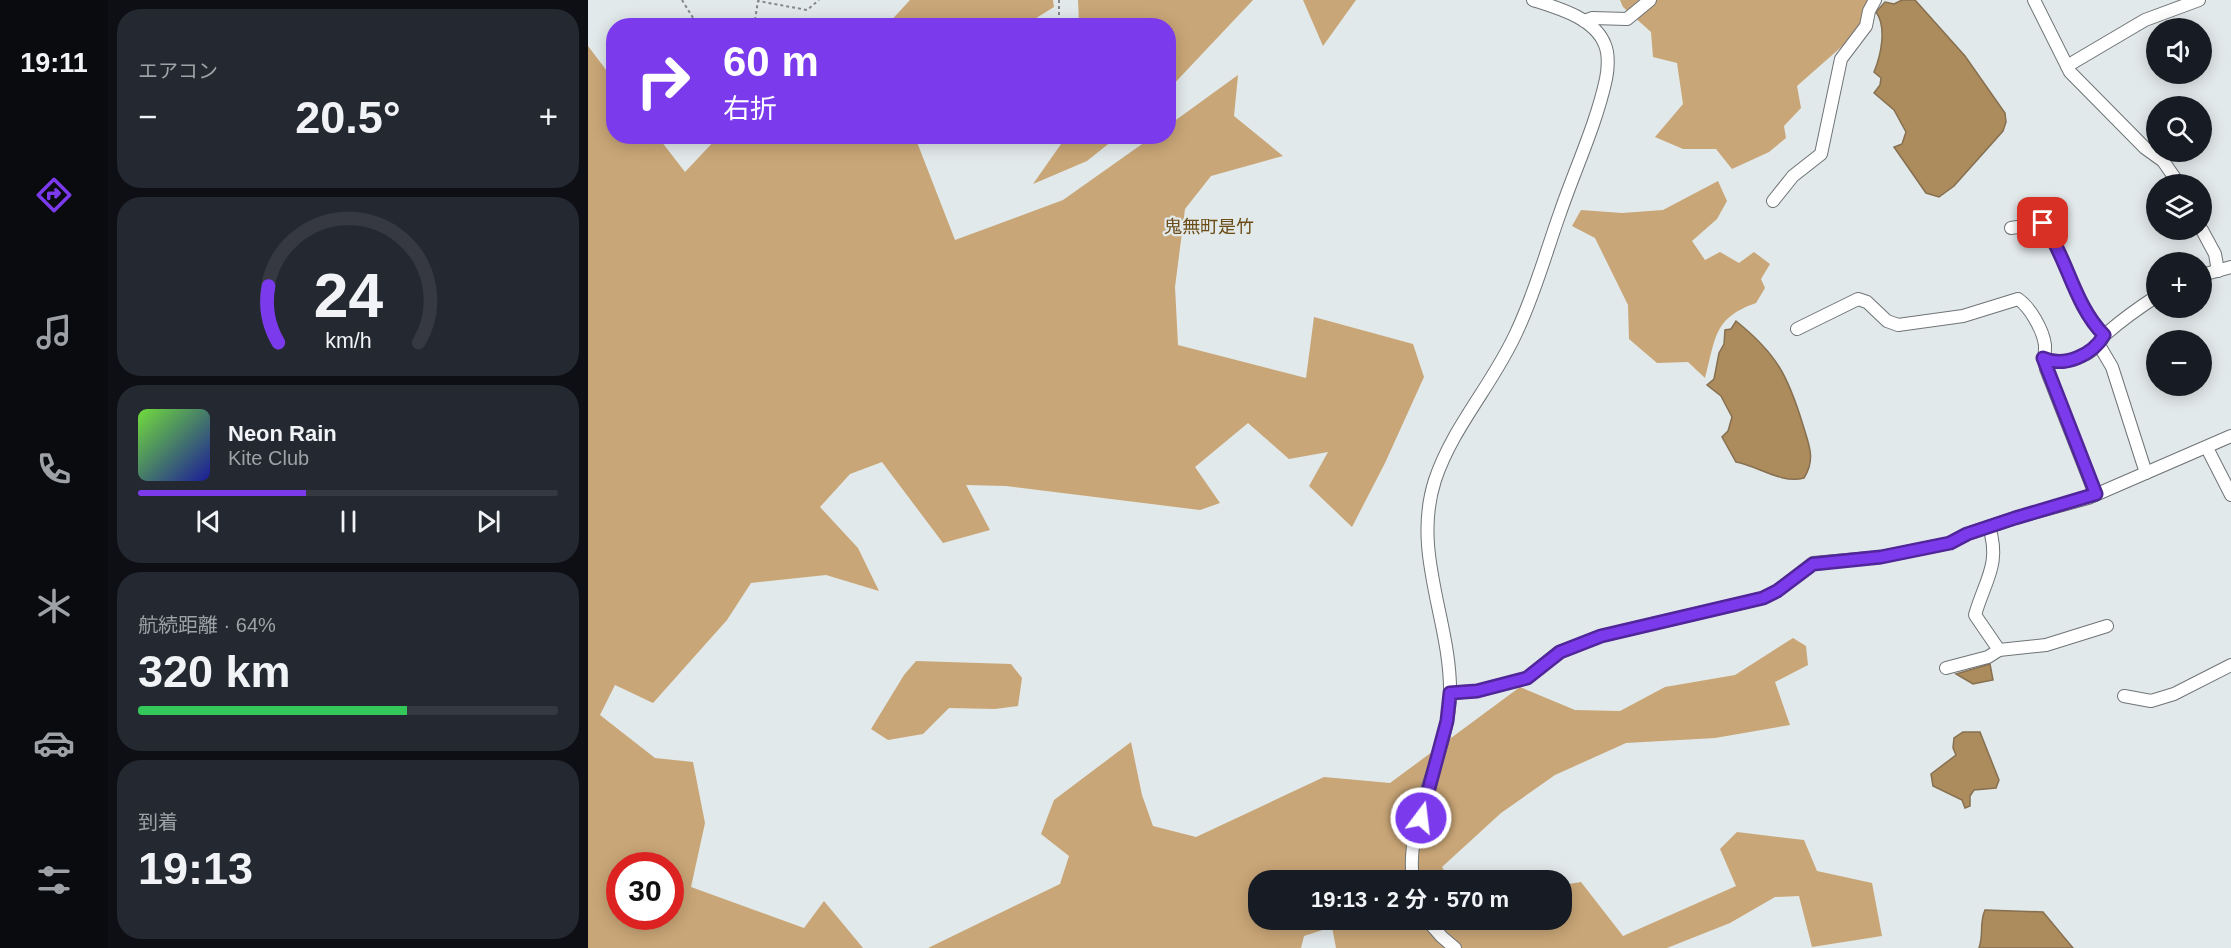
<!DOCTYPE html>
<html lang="ja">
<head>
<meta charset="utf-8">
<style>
  body { margin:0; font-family:Helvetica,"Noto Sans JP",sans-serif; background:#242831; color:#f1f3f6; height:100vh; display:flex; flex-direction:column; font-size:22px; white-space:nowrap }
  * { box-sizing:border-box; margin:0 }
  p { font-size:20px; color:#9ea1a6 }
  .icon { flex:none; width:33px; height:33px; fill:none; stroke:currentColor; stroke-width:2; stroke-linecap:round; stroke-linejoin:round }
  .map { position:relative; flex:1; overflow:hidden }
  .panel { display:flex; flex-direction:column; gap:9px; padding:9px; background:#0d0f14; width:480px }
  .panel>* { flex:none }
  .banner { position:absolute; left:18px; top:18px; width:570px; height:126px; border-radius:24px; box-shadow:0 3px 15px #0003; background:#7c3aed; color:#fff; overflow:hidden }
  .controls { position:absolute; left:1558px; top:18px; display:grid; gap:12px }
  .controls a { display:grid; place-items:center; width:66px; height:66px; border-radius:50%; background:#171b24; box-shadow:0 3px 15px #0003; font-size:30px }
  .speed { position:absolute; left:18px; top:852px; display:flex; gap:12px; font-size:30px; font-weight:700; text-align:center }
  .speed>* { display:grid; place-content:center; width:78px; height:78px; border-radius:50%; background:#171b24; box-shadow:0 3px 15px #0003; line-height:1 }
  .speed .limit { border:9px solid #d22; background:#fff; color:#111 }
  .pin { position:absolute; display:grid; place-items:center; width:51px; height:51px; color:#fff; margin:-26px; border-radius:12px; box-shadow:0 3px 9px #0006 }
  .me { position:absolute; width:66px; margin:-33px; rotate:15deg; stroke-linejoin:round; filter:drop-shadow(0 0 4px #0008) }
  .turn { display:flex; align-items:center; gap:21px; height:126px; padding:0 18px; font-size:27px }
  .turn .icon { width:78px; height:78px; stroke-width:2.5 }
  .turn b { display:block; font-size:42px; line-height:51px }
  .big { font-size:45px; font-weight:700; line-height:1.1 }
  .panel .card { flex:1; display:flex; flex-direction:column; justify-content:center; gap:9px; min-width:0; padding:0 21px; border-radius:24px; background:#242831 }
  .panel .dial { align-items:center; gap:0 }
  .dial svg { height:156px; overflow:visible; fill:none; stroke:#363941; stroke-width:7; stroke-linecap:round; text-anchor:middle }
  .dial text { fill:#f1f3f6; stroke:none }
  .song { display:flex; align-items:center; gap:18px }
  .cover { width:72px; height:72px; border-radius:9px; background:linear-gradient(135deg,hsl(100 70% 55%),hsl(240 70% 35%)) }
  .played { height:6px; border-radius:3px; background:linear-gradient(90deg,#7c3aed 40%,#363941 40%) }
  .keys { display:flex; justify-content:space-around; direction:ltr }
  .heat { display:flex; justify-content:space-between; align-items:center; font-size:33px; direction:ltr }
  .charge { height:9px; border-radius:4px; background:linear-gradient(90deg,#34c759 64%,#363941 0) }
  .trip { position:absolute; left:660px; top:870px; width:324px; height:60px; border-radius:24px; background:#171b24; box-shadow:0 3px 15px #0003; font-weight:700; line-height:60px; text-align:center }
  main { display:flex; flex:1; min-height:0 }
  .tab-bar { display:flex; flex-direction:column; width:108px; justify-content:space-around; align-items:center; background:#090b0e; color:#9ea1a6 }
  .tab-bar .icon { width:42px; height:42px }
  .tab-bar .active { color:#7c3aed }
  .tab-bar b { font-size:27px; color:#f1f3f6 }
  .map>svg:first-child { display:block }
  .forest { fill:#c9a677; fill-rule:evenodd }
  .water { fill:#ac8b5d; stroke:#867050; stroke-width:1.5 }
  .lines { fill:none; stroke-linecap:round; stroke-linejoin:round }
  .minor-casing { stroke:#6f7476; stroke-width:14 }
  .path { stroke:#828788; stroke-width:2; stroke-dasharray:3 3; stroke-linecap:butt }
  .minor { stroke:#fff; stroke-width:12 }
  .route-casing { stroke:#51269a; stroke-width:15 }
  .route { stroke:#7c3aed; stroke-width:10 }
  .labels { text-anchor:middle; stroke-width:4.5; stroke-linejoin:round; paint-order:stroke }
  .quarter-label { font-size:18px; fill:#6b4b16; stroke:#e2e9ea }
</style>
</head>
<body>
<main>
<nav class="tab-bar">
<b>19:11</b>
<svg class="icon active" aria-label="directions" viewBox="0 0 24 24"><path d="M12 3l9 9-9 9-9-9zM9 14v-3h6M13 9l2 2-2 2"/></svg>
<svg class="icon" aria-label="music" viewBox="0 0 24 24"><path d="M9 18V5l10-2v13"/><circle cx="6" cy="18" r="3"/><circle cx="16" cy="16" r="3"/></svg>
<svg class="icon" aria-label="phone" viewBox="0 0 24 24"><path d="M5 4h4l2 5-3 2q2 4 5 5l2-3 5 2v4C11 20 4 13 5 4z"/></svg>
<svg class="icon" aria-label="climate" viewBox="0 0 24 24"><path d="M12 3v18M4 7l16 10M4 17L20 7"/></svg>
<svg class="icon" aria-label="car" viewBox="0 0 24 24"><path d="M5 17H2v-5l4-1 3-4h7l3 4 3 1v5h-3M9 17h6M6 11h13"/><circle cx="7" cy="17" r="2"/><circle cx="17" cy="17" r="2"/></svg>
<svg class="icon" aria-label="filters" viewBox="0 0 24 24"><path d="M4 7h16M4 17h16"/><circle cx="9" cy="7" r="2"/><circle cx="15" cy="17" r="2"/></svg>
</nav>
<section class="panel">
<div class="card"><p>エアコン</p>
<div class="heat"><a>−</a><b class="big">20.5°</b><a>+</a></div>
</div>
<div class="card dial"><svg viewBox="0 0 100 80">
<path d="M14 69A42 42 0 1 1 86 69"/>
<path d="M14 69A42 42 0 0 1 9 40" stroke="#7c3aed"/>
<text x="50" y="56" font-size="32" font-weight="700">24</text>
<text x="50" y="72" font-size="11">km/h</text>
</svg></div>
<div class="card">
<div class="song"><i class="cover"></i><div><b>Neon Rain</b><p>Kite Club</p></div></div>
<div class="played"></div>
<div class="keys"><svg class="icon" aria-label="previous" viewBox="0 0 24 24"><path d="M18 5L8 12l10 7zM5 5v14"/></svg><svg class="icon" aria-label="pause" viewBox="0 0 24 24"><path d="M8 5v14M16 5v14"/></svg><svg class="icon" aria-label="next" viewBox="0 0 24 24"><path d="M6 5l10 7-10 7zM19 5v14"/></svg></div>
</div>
<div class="card"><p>航続距離 · 64%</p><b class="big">320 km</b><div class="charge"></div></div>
<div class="card"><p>到着</p><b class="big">19:13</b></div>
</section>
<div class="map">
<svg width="1643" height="948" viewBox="0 0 1643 948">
  <rect width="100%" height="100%" fill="#e2e9ea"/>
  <g class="forest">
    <path d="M322,0H465L466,7L437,25H299Z"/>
    <path d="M490,0H665L581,89L580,26L491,25Z"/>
    <path d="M715,0H768L735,46Z"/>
    <path d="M1032,0H1293L1268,34L1209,86L1213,108L1196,126L1198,138L1181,152L1144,169L1128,149H1095L1067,137L1095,104L1089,63L1065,57L1063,32L1035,7Z"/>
    <path d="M0,46L25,79L26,136L70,137L97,172L130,137H327L367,240L475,200L564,137L580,136L581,125L650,75L646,116L695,156L623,176L597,209L587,287L590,345L718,378L726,317L825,344L836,377L797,463L764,527L721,486L740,452L701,459L660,423L607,467L632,503L612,510L418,486L378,485L402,530L355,543L294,462L262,474L232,507L270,548L291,591L238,575L163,583L139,620L65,703L27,685L12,715L67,758L105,762L117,823L103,887L216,928L236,901L275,948H0ZM32,866H82V916H32Z"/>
    <path d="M478,137H529L499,161L445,184Z"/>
    <path d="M1130,181L1139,201L1129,219L1104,241L1117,260L1132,252L1151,263L1166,252L1182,264L1173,279L1177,288L1168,303C1125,318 1128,338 1117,378L1100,362L1069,363L1041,339L1040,305L1007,238L984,226L993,210L1034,213L1075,210Z"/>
    <path d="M1205,638L1218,646L1220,665L1187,682L1202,725L1127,738L1038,743L967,775L913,813L854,867L862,880H670V920H974V885L993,882L1035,936L1148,886L1132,849L1149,832L1216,840L1229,871L1284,883L1294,936L1224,947L1211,896L1187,897L1142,923L1079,948H748L744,927L716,936L713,948H340L472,884L481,856L453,834L466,800L543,742L554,795L565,826L608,837L736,777L802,783L932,687L987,710L1032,711L1077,687L1147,675Z"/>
    <path d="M328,661L423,664L434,678L430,706L407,709L361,708L335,734L300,740L283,729L316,675Z"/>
  </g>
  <g class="water">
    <path d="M1314,0H1327L1377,56L1417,113L1418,122L1415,131L1366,186L1351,197L1338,193L1306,147L1314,144L1318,132L1306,110L1286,93L1292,85L1293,78L1286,72C1293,55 1299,27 1288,12L1297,2L1306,4Z"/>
    <path d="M1148,321C1189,354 1200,376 1215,425C1221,445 1228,459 1216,478C1193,484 1170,466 1148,462L1134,437L1140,431L1144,417L1133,396L1119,385L1126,379L1131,353L1136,344L1137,330L1143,329Z"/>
    <path d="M1402,664L1405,680L1385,684L1368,674Z"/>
    <path d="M1375,732H1392L1411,780L1408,788L1386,790L1382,796V806L1377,808L1374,800L1345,786L1343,774L1368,755L1365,748L1366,738Z"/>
    <path d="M1397,910L1455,912L1485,948H1391C1396,934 1391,923 1397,910Z"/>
  </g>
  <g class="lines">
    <defs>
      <g id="minor">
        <path d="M1446,0L1482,72L1557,148L1575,161L1591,184"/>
        <path d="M996,21L1004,18L1039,19L1062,0"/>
        <path d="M1479,66L1557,20L1611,0"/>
        <path d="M1185,201L1205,176L1233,154L1253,59L1278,26L1281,11L1287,0"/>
        <path d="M1423,228L1455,223C1479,257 1486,305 1516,335"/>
        <path d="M1614,230L1627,254L1630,271"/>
        <path d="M1614,275L1643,267"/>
        <path d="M1209,329L1270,299L1279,302L1299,321L1310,325L1375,316L1430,299C1442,307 1455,330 1457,345C1457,354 1456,360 1458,369L1507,494"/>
        <path d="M1511,345L1524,367L1558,473"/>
        <path d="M1455,358C1472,366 1498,359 1511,344C1514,340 1515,336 1519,333C1535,319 1552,307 1569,296"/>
        <path d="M1619,448L1643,495"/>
        <path d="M1401,527C1413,564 1397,580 1387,615L1411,650"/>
        <path d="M1358,668L1400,657L1411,650L1458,645L1519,626"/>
        <path d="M862,693L889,691L939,678L971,652L1013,636L1175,598L1189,591L1225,563L1293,557L1362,543L1379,534L1427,518L1500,498L1643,436"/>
        <path d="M1536,696L1563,701L1586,694L1643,665"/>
        <path d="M825,880C816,823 860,755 862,696C864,622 823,554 847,480C865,426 906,383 929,331C947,293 958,252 972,213C987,169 1008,125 1018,79C1020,70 1021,54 1017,45C1007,18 970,8 945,0"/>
        <path d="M839,920L854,937L867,948"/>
      </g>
    </defs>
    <use href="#minor" class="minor-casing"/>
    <g class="path">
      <path d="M94,0L110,26"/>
      <path d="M471,0V26"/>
      <path d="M166,26L170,1L219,10L231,0"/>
    </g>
    <use href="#minor" class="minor"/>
  </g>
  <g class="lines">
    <defs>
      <path id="route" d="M833,818L859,721L862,693L889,691L939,678L972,652L1013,636L1175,598L1189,591L1225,564L1293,557L1362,543L1379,534L1427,518L1508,494L1455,358C1476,368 1505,355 1516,335C1486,305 1479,257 1455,223"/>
    </defs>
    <use href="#route" class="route-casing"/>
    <use href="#route" class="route"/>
  </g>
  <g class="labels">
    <g class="quarter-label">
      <text x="621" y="233">鬼無町是竹</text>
    </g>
  </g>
</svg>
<div class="controls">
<a><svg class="icon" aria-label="sound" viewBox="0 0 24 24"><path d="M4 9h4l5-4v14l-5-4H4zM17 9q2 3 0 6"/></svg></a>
<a><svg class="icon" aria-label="search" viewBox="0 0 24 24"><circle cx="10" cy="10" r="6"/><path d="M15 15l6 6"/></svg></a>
<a><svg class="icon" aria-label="layers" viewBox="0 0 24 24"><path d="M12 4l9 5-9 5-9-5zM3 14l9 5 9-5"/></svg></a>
<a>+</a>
<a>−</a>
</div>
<div class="speed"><div class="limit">30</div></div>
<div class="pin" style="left:1455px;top:223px;background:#d93025"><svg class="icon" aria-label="arrive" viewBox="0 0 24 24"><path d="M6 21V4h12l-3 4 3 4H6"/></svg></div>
<svg class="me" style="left:833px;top:818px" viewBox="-20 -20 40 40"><circle r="17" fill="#7c3aed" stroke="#fff" stroke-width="3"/><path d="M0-11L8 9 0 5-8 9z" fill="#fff"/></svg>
<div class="trip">19:13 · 2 分 · 570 m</div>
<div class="banner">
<div class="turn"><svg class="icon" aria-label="right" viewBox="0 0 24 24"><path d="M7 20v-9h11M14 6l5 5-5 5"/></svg><div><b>60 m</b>右折</div></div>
</div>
</div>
</main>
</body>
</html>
